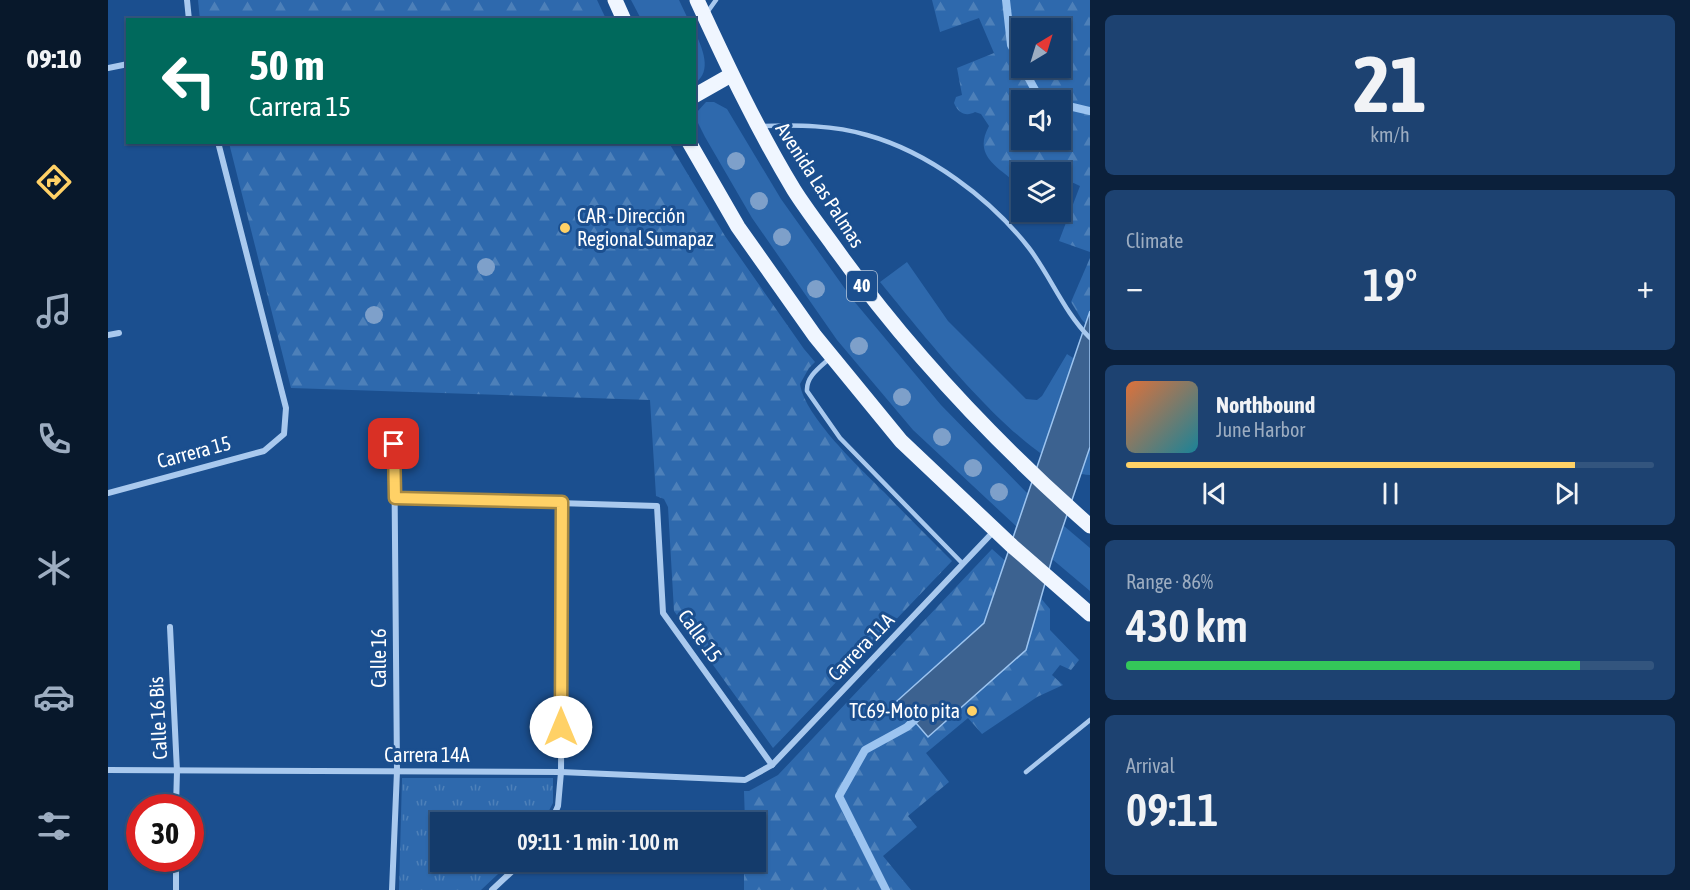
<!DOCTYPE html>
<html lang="en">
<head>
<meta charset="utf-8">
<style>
  body { margin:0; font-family:"Asap Condensed",sans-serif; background:#1d4271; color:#f1f3f6; height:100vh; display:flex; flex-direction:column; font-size:22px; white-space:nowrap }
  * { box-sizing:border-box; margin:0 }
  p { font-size:20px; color:#9dadc1 }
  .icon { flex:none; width:33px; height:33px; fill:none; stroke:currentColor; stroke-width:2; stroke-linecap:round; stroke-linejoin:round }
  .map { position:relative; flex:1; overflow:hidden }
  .side { display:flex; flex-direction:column; gap:15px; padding:15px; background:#0b203b; width:600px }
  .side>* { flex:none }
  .banner { position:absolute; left:18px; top:18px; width:570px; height:126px; border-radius:0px; box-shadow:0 2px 4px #0004,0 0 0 2px #33557e; background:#00695c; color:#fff; overflow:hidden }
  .needle { width:39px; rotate:38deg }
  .buttons { position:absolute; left:903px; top:18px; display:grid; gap:12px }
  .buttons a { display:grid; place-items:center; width:60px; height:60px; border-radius:0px; background:#143b6b; box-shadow:0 2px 4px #0004,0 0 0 2px #33557e; font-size:30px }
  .speed { position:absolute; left:18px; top:794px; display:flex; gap:12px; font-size:30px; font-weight:700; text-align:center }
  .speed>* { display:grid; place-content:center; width:78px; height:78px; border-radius:50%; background:#143b6b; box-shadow:0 2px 4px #0004,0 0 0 2px #33557e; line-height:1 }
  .speed .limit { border:9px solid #d22; background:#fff; color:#111 }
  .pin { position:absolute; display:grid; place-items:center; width:51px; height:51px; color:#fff; margin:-26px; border-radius:12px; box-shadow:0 3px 9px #0006 }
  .me { position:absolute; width:66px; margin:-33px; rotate:0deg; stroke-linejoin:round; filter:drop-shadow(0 0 4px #0008) }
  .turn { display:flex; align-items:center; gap:21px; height:126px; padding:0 24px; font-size:27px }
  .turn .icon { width:78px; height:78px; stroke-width:2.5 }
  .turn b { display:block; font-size:42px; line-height:51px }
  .big { font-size:45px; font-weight:600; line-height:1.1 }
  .side .widget { flex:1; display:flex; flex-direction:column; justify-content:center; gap:9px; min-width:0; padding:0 21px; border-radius:9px; background:#1d4271 }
  .side .dial { align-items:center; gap:0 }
  .dial b { font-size:78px; line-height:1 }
  .song { display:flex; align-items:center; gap:18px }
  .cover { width:72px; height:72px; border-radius:9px; background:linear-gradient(135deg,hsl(20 70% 55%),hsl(190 70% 35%)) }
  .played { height:6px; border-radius:3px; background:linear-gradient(90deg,#ffd166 85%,#33557e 85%) }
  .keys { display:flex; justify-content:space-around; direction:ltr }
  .heat { display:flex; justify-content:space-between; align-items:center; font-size:33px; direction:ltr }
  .charge { height:9px; border-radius:4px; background:linear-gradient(90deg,#34c759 86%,#33557e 0) }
  .trip { position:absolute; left:322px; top:812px; width:336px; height:60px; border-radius:0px; background:#143b6b; box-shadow:0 2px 4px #0004,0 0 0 2px #33557e; font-weight:600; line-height:60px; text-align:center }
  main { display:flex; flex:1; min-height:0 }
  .menu { display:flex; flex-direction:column; width:108px; justify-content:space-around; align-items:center; background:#08182b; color:#9dadc1 }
  .menu .icon { width:42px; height:42px }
  .menu .active { color:#ffd166 }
  .menu b { font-size:27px; color:#f1f3f6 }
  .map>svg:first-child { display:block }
  .green { fill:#2e69ad }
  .forest { fill:url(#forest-firs); fill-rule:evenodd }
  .park { fill:url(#park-tufts) }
  .water { fill:#3c6290; stroke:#9cc4f0; stroke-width:1.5 }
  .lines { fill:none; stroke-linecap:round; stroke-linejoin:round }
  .stream { stroke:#9cc4f0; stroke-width:8 }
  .service { stroke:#a9c9ee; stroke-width:4.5 }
  .minor { stroke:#a9c9ee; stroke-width:6 }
  .primary { stroke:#f0f6ff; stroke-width:15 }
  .tree { fill:#7ea0ca }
  .route-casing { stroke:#a68842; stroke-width:15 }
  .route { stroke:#ffd166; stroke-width:10 }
  .poi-dot { fill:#ffd166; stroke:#1b4f8f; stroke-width:2 }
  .labels { text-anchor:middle; stroke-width:6; stroke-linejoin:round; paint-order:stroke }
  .shield { fill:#1b4f8f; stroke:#bbcadd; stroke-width:1.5 }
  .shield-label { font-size:18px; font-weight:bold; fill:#fff }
  .street-label { font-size:20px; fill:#fff; stroke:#1b4f8f }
  .poi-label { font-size:20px; fill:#fff; stroke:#1b4f8f; text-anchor:start }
</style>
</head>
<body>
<main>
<nav class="menu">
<b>09:10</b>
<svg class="icon active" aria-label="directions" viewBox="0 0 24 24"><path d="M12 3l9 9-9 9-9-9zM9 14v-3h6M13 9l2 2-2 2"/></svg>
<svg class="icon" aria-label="music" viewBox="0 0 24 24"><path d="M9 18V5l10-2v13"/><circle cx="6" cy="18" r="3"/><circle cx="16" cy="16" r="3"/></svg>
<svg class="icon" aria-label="phone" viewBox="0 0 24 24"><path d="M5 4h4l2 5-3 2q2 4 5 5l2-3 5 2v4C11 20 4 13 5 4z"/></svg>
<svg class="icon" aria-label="climate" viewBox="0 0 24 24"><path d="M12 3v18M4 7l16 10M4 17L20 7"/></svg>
<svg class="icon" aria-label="car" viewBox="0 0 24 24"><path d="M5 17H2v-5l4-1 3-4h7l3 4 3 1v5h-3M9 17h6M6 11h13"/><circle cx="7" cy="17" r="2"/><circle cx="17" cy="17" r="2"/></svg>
<svg class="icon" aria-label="filters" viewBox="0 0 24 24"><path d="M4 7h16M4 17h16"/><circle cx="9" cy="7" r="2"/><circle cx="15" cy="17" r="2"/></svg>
</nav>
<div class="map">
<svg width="982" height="890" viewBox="0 0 982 890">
  <defs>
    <pattern id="forest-firs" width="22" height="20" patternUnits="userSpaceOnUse" patternTransform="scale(1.5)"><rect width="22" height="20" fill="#2e69ad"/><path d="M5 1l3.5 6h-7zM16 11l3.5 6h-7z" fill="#4d80b9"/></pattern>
    <pattern id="park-tufts" width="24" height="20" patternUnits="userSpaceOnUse" patternTransform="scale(1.5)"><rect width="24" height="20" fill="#2e69ad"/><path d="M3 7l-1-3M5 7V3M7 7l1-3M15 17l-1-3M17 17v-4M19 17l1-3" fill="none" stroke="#4d80b9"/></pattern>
  </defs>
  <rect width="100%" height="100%" fill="#1b4f8f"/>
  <g class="green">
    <path d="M523,0H571L580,19H533Z"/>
    <path d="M587,32C594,48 605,71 587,83Z"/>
    <path d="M598,102H606L619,109L673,199L745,300L833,405L920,494L909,527L805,430L729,340L644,218L597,137L588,119L589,112Z"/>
    <path d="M799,262L840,321L918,399L929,400L934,396L959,354L982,369V475C922,474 811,329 772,282Z"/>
    <path d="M956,526L982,548V591L944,559Z"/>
  </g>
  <g class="forest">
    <path d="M90,0H489L498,19L92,20Z"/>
    <path d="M824,0H982V252L951,241L972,186L953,177L952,172H944L928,165L910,176L902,178C883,163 867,152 881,126L873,114L867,112C858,117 850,113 846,103L848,97L854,95L849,68L886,53L871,18L832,32ZM914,28H952V68H914ZM914,100H952V140H914Z"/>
    <path d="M121,143H561L617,236L696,349L707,362L701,368L692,384C697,417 752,468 776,492C798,515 821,538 844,561L665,748L566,611L560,507L556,499L548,496L542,400L183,388Z"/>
    <path d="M982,258V328L974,320L963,302Z"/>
    <path d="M884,549L913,575L942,609V630L971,660L963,670L952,665L944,675L955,685L929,697L874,734L860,718L818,753L841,782L800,816L809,827L775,856L803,890H636V861H648V822H637L636,791H641L670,775Z"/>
  </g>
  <path class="park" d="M294,778H445V803L435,822H333V861H404L373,890H291Z"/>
  <path class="water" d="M982,311V447L944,559L918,650L820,737L789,701L876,623Z"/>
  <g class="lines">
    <g class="stream">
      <path d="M898,0L903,45L914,65"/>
      <path d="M915,68L932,99L939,100"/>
      <path d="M952,104L982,111"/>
      <path d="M778,890L731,796L757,750L799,727L813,714"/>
    </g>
    <g class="service">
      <path d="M598,14L608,0"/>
      <path d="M655,126C690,125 725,125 759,135C820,152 882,198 921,248C943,277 956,312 982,338"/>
      <path d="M721,359C711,368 698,377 699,391L732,438L855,564"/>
      <path d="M918,772L982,720"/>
    </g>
    <g class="minor">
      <path d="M79,0L81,20"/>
      <path d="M0,68L20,64"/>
      <path d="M0,335L11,333"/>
      <path d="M0,493L156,451L176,434L178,408L110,142"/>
      <path d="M287,498L549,506L555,613L664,765"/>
      <path d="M62,627L69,771L68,807"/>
      <path d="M0,770L453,772L637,780L664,765L887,530"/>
      <path d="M443,822L450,806L453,772L455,502"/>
      <path d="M68,890V858"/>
      <path d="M284,890L289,771L286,425"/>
      <path d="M384,890L415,861"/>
    </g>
    <g class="primary">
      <path d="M507,0L516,20"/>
      <path d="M589,0C619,65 649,129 686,190C698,209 712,227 725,245C799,349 887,442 982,526"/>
      <path d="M586,96L623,75"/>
      <path d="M581,142L630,227L707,336L793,441L903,545L982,614"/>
    </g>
  </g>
  <g class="tree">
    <circle cx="628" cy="161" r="9"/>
    <circle cx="651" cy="201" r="9"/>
    <circle cx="674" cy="237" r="9"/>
    <circle cx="378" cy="267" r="9"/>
    <circle cx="708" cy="289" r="9"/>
    <circle cx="266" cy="315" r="9"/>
    <circle cx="751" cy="346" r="9"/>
    <circle cx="794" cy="397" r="9"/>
    <circle cx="834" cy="437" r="9"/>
    <circle cx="865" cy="468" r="9"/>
    <circle cx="891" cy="492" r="9"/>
  </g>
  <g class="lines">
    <defs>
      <path id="route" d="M286,444L287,498L454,502L453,727"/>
    </defs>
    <use href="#route" class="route-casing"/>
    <use href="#route" class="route"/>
  </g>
  <g class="poi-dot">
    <circle cx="457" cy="228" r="6"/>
    <circle cx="864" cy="711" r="6"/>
  </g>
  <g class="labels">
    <rect class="shield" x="739" y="271" width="30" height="30" rx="4.5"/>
    <g class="shield-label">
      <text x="754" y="292">40</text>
    </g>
    <g class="street-label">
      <text transform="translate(712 185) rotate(57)" y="7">Avenida Las Palmas</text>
      <text transform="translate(86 452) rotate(-15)" y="7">Carrera 15</text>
      <text transform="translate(592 636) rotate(54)" y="7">Calle 15</text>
      <text transform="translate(753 647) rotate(-46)" y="7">Carrera 11A</text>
      <text transform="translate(271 658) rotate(-90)" y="7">Calle 16</text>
      <text transform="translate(50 718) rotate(-93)" y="7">Calle 16 Bis</text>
      <text x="319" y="762">Carrera 14A</text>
    </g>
    <g class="poi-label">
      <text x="469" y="223">CAR - Dirección<tspan x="469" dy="23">Regional Sumapaz</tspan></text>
      <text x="852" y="718" text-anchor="end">TC69-Moto pita</text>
    </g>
  </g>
</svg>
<div class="buttons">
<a><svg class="needle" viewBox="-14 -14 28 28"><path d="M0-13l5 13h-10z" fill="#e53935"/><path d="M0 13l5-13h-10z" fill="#9dadc1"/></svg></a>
<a><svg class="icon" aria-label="sound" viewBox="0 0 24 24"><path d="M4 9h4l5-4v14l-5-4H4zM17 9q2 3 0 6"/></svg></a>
<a><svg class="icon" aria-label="layers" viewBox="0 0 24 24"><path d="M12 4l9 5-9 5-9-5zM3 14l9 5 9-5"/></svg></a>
</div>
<div class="speed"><div class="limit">30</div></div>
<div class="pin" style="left:286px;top:444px;background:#d93025"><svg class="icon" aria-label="arrive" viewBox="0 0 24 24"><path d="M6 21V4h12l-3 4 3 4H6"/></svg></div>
<svg class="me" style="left:453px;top:727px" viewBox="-20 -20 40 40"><circle r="19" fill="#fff"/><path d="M0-13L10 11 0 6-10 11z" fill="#ffd166"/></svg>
<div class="trip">09:11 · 1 min · 100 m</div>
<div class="banner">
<div class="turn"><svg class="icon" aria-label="left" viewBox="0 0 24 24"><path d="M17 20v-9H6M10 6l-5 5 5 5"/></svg><div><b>50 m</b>Carrera 15</div></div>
</div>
</div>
<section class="side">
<div class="widget dial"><b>21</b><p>km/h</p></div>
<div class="widget"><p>Climate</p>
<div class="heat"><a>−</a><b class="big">19°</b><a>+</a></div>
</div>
<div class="widget">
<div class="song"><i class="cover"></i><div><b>Northbound</b><p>June Harbor</p></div></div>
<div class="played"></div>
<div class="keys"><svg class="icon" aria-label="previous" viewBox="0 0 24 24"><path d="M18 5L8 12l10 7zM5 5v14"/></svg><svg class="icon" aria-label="pause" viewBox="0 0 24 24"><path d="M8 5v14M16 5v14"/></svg><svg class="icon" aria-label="next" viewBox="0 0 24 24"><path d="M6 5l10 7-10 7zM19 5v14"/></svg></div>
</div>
<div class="widget"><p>Range · 86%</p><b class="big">430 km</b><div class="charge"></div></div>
<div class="widget"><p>Arrival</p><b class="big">09:11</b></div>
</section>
</main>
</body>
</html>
